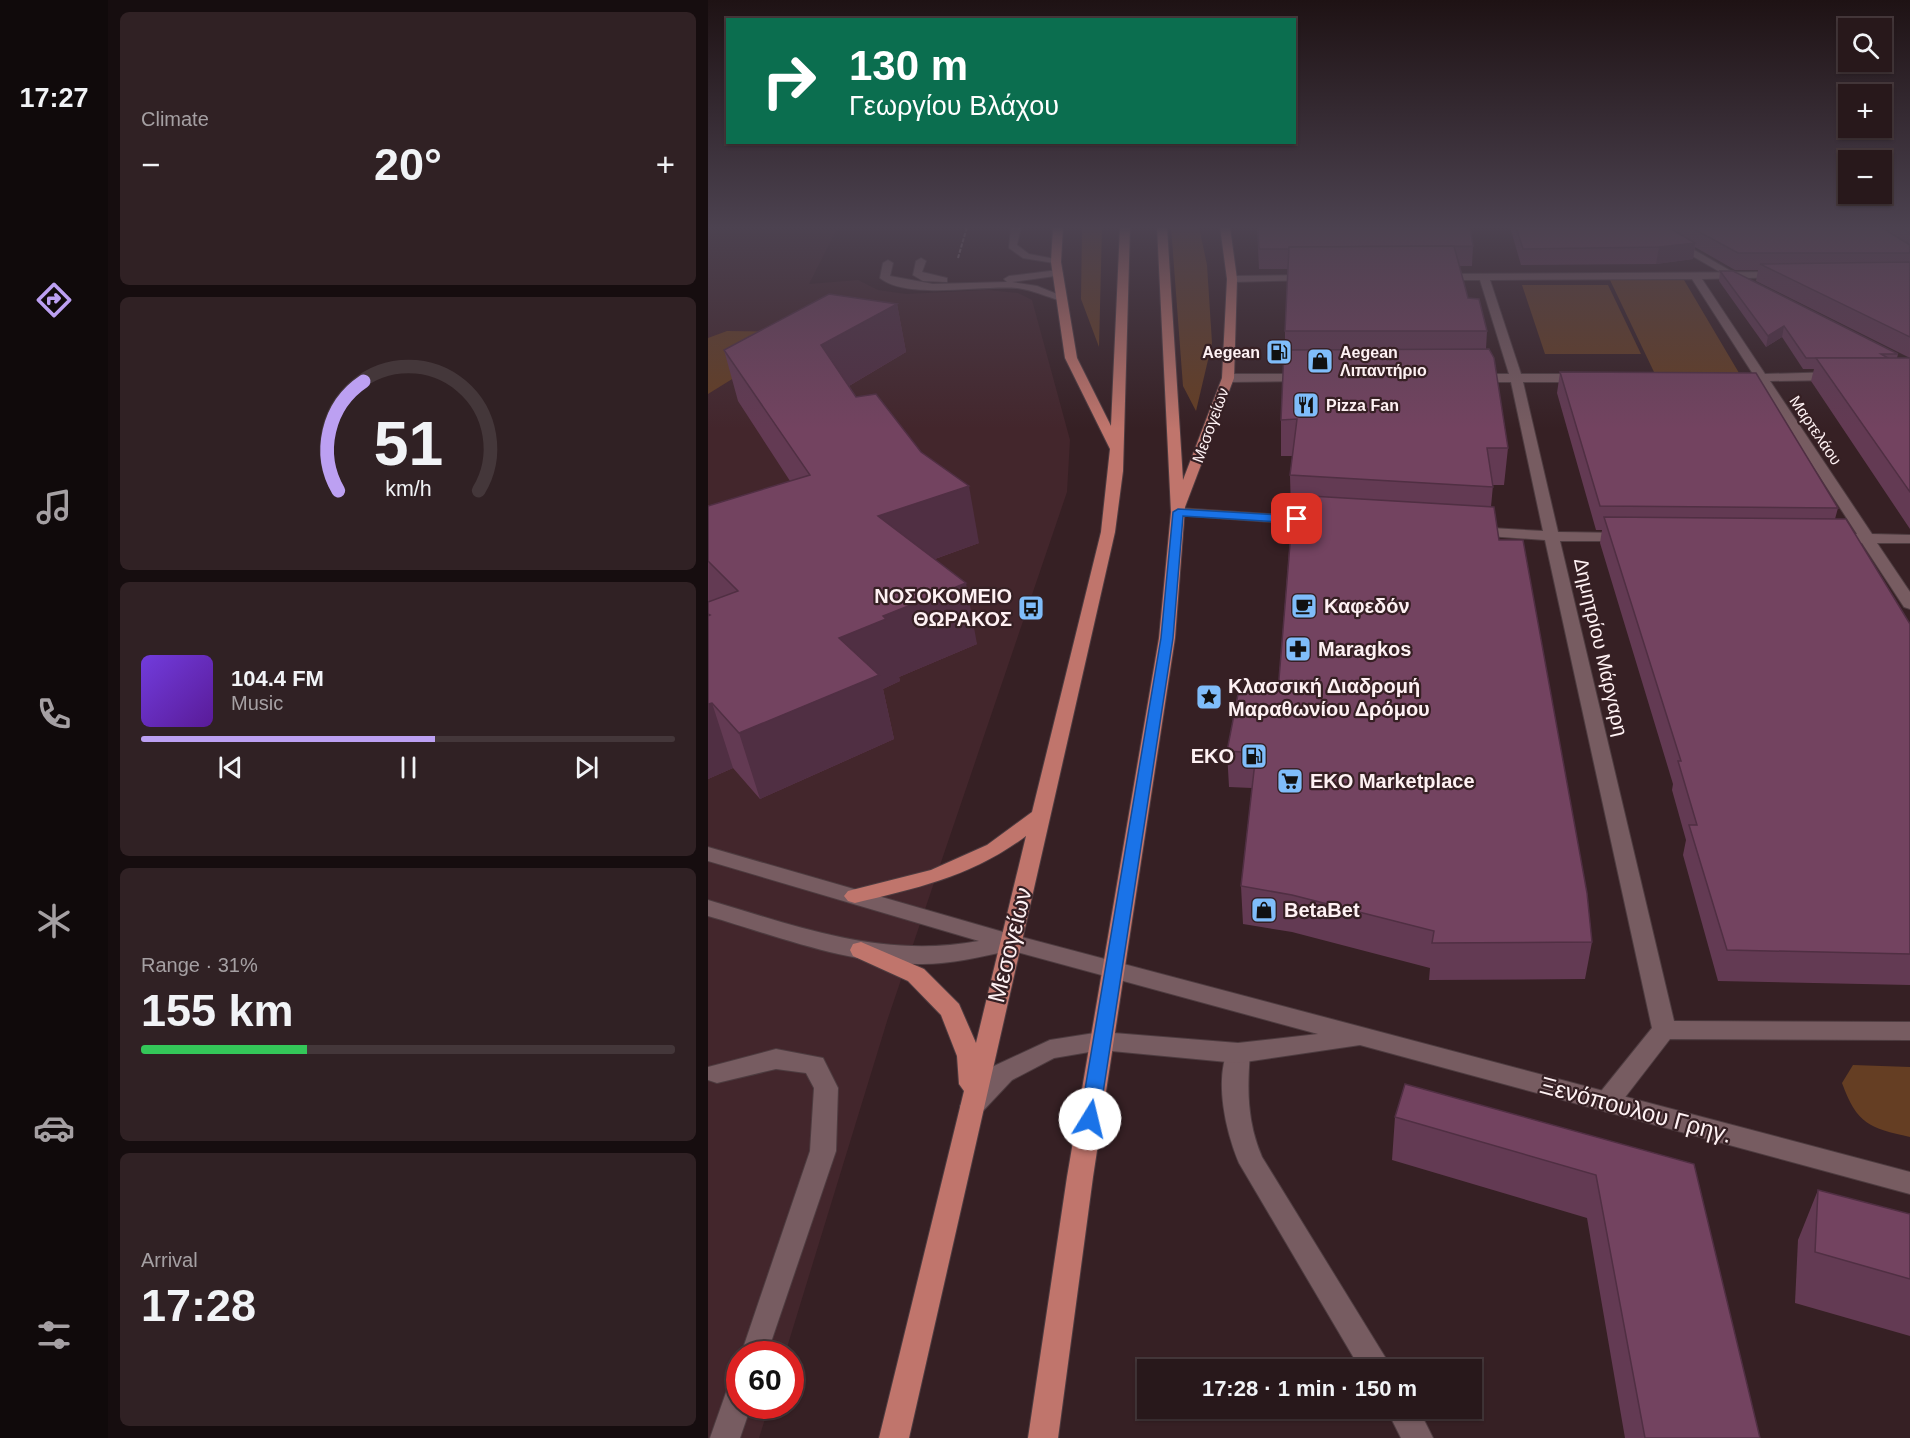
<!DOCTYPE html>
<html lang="en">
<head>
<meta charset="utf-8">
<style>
  body { margin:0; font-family:Helvetica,sans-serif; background:#302124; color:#f1f3f6; height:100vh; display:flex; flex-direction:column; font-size:22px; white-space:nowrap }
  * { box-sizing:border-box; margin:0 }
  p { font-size:20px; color:#a5a0a3 }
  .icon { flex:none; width:33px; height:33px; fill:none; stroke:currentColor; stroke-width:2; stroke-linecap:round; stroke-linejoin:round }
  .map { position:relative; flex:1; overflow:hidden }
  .sheet { display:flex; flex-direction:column; gap:12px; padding:12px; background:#160d0f; width:600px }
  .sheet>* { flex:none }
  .guide { position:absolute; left:18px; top:18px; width:570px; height:126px; border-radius:0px; box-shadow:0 2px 4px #0004,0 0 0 2px #44373a; background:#0b6e4f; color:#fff; overflow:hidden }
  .fabs { position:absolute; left:1130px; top:18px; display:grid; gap:12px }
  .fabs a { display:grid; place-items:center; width:54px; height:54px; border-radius:0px; background:#28181b; box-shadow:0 2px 4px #0004,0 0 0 2px #44373a; font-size:30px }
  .speed { position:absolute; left:18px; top:1341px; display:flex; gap:12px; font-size:30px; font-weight:700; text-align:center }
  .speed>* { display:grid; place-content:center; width:78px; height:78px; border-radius:50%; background:#28181b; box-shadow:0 2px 4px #0004,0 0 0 2px #44373a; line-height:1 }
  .speed .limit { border:9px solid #d22; background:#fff; color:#111 }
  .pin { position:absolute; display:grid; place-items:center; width:51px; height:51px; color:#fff; margin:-26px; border-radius:12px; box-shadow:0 3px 9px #0006 }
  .me { position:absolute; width:66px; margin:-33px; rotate:9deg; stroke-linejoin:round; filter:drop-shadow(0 0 4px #0008) }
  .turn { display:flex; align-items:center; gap:21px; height:126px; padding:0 24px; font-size:27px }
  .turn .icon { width:78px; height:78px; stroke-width:2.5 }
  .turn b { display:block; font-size:42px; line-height:51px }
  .big { font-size:45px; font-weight:600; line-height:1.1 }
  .sheet .tile { flex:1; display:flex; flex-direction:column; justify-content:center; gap:9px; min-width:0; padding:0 21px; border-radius:9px; background:#302124 }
  .sheet .dial { align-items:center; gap:0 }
  .dial svg { height:156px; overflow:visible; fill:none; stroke:#44373a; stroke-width:7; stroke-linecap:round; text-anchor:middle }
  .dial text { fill:#f1f3f6; stroke:none }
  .song { display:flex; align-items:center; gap:18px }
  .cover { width:72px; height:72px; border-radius:9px; background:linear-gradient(135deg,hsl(260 70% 55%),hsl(270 70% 35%)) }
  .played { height:6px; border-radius:3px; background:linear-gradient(90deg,#bca0f2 55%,#44373a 55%) }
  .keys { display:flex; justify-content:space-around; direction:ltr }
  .heat { display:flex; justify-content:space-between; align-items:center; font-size:33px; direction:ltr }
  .charge { height:9px; border-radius:4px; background:linear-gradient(90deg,#34c759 31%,#44373a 0) }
  .trip { position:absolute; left:429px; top:1359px; width:345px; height:60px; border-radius:0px; background:#28181b; box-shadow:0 2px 4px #0004,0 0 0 2px #44373a; font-weight:600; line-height:60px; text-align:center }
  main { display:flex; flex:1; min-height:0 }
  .tab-bar { display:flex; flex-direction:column; width:108px; justify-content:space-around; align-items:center; background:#100a0b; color:#a5a0a3 }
  .tab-bar .icon { width:42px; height:42px }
  .tab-bar .current { color:#bca0f2 }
  .tab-bar b { font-size:27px; color:#f1f3f6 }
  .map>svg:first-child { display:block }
  .built { fill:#43262c }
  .green { fill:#653e23 }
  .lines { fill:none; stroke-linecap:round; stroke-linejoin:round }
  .service-casing { stroke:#4e3c40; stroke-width:2 }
  .minor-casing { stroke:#4e3c40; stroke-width:2 }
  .tertiary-casing { stroke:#4e3c40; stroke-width:2 }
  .primary-casing { stroke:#4e3c40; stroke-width:2 }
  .path { stroke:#968588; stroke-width:2; stroke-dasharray:4 1.5; stroke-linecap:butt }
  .service { fill:#775c61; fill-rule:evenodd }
  .minor { fill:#775c61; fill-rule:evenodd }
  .tertiary { fill:#775c61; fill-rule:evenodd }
  .primary { fill:#c0756c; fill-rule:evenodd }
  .wall { fill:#633a53 }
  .shaded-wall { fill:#502f43 }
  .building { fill:#734360; stroke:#502f43; stroke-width:1.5 }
  .route { fill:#1a73e8; stroke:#114b97; stroke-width:1.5 }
  .labels { text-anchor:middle; stroke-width:4.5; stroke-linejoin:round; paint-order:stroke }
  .far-poi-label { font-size:16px; font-weight:bold; fill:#fef1f3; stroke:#362024; text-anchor:start }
  .far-street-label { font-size:16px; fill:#fef1f3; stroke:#362024 }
  .poi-label { font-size:20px; font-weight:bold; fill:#fef1f3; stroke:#362024; text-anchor:start }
  .street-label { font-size:20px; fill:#fef1f3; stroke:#362024 }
  .near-street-label { font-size:24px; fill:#fef1f3; stroke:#362024 }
</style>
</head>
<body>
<main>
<nav class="tab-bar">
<b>17:27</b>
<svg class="icon current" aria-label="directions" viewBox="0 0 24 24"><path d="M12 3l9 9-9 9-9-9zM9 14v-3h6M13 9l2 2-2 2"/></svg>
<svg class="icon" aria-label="music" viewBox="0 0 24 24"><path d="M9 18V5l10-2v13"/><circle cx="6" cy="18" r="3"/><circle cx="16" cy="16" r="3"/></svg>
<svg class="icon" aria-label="phone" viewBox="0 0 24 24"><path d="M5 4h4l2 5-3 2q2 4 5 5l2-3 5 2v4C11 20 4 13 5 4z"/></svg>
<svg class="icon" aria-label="climate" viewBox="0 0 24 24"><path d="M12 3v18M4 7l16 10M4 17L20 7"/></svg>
<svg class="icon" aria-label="car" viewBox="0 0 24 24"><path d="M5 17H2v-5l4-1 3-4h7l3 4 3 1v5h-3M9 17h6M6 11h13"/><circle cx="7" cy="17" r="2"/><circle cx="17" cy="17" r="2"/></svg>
<svg class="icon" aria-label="filters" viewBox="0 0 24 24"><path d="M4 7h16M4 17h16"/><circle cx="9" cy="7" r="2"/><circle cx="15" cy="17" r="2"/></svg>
</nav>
<section class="sheet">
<div class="tile"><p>Climate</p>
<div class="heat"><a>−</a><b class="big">20°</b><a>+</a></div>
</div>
<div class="tile dial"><svg viewBox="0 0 100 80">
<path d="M14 69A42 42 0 1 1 86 69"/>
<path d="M14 69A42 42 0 0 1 27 13" stroke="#bca0f2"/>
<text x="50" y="56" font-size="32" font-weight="700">51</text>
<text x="50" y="72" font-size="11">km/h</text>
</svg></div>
<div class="tile">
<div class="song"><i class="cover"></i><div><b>104.4 FM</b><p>Music</p></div></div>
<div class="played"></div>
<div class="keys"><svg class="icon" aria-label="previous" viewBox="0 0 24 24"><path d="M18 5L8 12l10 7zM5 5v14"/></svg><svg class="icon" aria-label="pause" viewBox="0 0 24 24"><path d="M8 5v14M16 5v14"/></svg><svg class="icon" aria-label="next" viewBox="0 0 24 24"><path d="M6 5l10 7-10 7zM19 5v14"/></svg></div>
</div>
<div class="tile"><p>Range · 31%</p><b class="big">155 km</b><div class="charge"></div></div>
<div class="tile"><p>Arrival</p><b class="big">17:28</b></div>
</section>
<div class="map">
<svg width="1202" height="1438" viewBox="0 0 1202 1438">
  <rect width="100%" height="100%" fill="#362024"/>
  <path class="built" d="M0,227H130L101,284L150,280L170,290L198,294L280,290L310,293L324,300L362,440L359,492L180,1018L77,1354H32V1406H61L51,1438H0Z"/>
  <g class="green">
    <path d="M374,227H394L391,347L373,299Z"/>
    <path d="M463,227H491L499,265L504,343L488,411L475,386Z"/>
    <path d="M902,280H976L1031,373L946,372Z"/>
    <path d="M814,285H900L933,354H837Z"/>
    <path d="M19,331L100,332L0,394V338Z"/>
    <path d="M1145,1065L1202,1067V1137C1161,1128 1149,1124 1134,1083Z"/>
  </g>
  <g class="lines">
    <defs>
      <g id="service">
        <path d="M303,227H313L309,245L321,254L352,260V264L315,258L301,248Z"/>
        <path d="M213,258L218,261L214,272L239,278V282L215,281L205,275L208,261Z"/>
        <path d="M180,260L185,263L182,276L225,284L299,282L296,279L301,276L350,270L355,273L354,275L304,282L329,286L359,298L354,301C339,297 325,290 309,288C274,285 199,300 172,278L175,263Z"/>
        <path d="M0,847L302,934L310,936L313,942L310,948L300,951C272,957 243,964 214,964C141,965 69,936 0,916V900C92,927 174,959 271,941L0,861Z"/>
        <path d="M530,1043L538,1046L542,1053C539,1090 539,1122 554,1157L685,1370H653L531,1163C518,1132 505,1078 522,1046Z"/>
        <path d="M68,1049L115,1058L130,1088L128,1151L59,1354L32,1357L102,1151L106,1088L98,1073L68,1069L9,1083L0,1080V1067Z"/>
        <path d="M32,1380V1406H43L32,1438H2L21,1384Z"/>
        <path d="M678,1408H710L725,1438H693Z"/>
      </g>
      <g id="minor">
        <path d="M1074,272L1079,275L1078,277L994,279L1057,374L1128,372L1134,376L1128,380L1062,381L1164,534L1202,535V543H1169L1202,592V609L1196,607L1154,543L1126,542L1119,538L1126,534H1149L1050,381L1027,382L1021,378L1027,374H1045L984,279L782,280L813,374H876L882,378L876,382H815L850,532L915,533L922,537L915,541H852L966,1021L1202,1022V1040L962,1039L908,1109L899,1112L890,1109L887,1102L890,1095L944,1028L837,540L766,535L759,531L766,527L835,531L803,382H766L760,378L766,374H801L772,280H729L724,277L729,274Z"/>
        <path d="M603,275L607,276V280L524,282L519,279L524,276Z"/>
        <path d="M597,374L603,378L601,381L520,382L514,378L520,374Z"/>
        <path d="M470,508L607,517L614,521L607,525L465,515L463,512L465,509Z"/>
      </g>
      <g id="tertiary">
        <path d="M934,227H946L1042,282L1033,284Z"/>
        <path d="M302,934L1202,1172V1194L652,1045L530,1063L393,1050L346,1058L304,1080L273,1113L264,1116L255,1113L252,1106L286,1066L342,1040L393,1032L530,1043L610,1034L294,948L291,942L294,936Z"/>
      </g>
      <g id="primary">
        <path d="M345,227H355L353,262L369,358L403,426L412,227H422L415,471L407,532L201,1438H171L256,1091L251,1084L249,1056L233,1015L200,981L145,956L142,950L145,944L153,942L216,969L251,1004L268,1043L318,836C265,876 210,888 147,903L140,901L136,896L140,891L223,870L279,845L324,812L393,532L402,449L357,358L343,262Z"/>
        <path d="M449,227H459L475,480L514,378L519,279L512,227H522L529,279L526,378L477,507L467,638L385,1177L350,1438H320L359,1177L451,638L463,512Z"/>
      </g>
    </defs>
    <use href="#service" class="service-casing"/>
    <use href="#minor" class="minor-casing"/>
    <use href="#tertiary" class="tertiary-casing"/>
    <use href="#primary" class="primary-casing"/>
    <path class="path" d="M250,258L259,227"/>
    <use href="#service" class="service"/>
    <use href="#minor" class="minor"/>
    <use href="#tertiary" class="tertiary"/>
    <use href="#primary" class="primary"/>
  </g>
  <g class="wall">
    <path d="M549,227H762L765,246L764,266H751L760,298L779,331L778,349L800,448L796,485H785L783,507L884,942L877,979L721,980L722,968L584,932L535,924L533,886L544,788L521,787L519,751L570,691L584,513H583L582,475L585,456H573V420L577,350V331L580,269H551Z"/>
    <path d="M802,227H1202V529L1103,381L1106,369H1095L1074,337L1058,347L1011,281L1012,271L1190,354L1189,358H1202L1048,281L1050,270H1027L987,247L985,259L948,264L813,265Z"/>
    <path d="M189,304L198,352L141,386L148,397L271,543L227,559L269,644L191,677L192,681L175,689L186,739L52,799L25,768L0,779V506L82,481L30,401L16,350Z"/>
    <path d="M852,372L1130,508L1127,519L1202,624V985L1010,981L975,855L978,840L964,790L965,784L892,543L894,530H888L849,393Z"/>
    <path d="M687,1117L986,1164L1052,1438H917L879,1218L684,1160Z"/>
    <path d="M1110,1190L1202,1214V1336L1087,1303L1090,1240Z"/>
  </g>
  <g class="shaded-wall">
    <path d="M987,243L985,259L948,264L951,247Z"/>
    <path d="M189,304L198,352L124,396L113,345Z"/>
    <path d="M1076,326L1074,337L1058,347L1060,336Z"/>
    <path d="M261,486L271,543L182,575L170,516Z"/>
    <path d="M258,583L269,644L191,677L192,681L175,689L186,739L52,799L31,733L131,638L175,616Z"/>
    <path d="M4,703L25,768L0,779V704Z"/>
  </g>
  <g class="building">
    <path d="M550,227H762L765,246L581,247V249H551Z"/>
    <path d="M808,227H960L987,243L951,247L815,249Z"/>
    <path d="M982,227H1173L1202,245V253H1030Z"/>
    <path d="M1193,227H1202V233Z"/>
    <path d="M746,246L760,298L771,299L779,331H577L581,247Z"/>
    <path d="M1202,262V337L1052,264Z"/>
    <path d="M1012,271H1025L1190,354H1173L1180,358H1098L1076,326L1060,336Z"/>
    <path d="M121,294L189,304L113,345L148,397L168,394L213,452L261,486L170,516L258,583L175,616L178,619L131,638L171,675L31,733L4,703L0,704V616L2,615L0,614V602L30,591L0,561V506L102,475L16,350Z"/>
    <path d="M781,349L786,358L800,448H779L785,487L582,475L589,419L573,420L576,350Z"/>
    <path d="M1108,358H1202V492Z"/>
    <path d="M852,372L1048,373L1130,508L892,506Z"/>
    <path d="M586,495L786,507L791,540H815L879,893L884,942L724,943L726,931L584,895L533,886L548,753L519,751L531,689L570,691Z"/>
    <path d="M896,517L1138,519L1202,624V954L1019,950L981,825H989L970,761H973Z"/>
    <path d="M697,1084L986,1164L1052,1438H937L888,1175L687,1117Z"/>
    <path d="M1110,1190L1202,1214V1279L1107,1252Z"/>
  </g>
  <linearGradient id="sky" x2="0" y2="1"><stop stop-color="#1e1214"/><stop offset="0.53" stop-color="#4c4250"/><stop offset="1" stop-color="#4c4250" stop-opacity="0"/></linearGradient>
  <rect width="1202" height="429" fill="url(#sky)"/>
  <path class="route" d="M470,509L589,516L595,519L589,523L475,516L465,638L391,1119L388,1124L382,1126L375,1124L372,1119L453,638L465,512Z"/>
  <defs>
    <symbol id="fuel-square" viewBox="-11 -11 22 22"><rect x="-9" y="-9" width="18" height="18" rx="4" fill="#7fbdfa" stroke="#362024"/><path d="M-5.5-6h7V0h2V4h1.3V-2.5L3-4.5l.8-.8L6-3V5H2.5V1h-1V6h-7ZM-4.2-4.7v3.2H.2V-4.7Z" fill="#111"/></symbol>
    <symbol id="shop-square" viewBox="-11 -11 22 22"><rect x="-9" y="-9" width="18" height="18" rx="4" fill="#7fbdfa" stroke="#362024"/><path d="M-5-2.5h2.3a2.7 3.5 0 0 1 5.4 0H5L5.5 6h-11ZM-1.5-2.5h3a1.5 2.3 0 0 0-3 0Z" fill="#111"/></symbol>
    <symbol id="restaurant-square" viewBox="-11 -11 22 22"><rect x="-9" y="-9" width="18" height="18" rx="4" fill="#7fbdfa" stroke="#362024"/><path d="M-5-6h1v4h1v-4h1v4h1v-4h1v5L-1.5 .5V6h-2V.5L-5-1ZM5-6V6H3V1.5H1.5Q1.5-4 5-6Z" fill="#111"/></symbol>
    <symbol id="cafe-square" viewBox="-11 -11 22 22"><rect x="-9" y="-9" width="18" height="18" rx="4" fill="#7fbdfa" stroke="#362024"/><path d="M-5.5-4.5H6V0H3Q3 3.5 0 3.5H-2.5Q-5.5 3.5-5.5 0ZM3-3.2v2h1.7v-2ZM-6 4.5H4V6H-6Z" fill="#111"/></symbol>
    <symbol id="bus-square" viewBox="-11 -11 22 22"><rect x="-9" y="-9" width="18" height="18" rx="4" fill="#7fbdfa" stroke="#362024"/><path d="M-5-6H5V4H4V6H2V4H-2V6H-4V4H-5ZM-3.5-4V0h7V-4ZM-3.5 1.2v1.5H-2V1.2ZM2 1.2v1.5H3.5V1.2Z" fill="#111"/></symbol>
    <symbol id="pharmacy-square" viewBox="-11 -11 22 22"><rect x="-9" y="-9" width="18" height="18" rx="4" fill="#7fbdfa" stroke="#362024"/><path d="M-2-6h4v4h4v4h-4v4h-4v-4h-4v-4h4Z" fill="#111"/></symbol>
    <symbol id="sight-square" viewBox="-11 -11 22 22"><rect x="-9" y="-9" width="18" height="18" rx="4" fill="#7fbdfa" stroke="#362024"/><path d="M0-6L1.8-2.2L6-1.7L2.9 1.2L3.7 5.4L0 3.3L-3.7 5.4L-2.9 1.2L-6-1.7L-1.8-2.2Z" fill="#111"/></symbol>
    <symbol id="supermarket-square" viewBox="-11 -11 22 22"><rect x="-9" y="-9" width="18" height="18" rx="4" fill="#7fbdfa" stroke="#362024"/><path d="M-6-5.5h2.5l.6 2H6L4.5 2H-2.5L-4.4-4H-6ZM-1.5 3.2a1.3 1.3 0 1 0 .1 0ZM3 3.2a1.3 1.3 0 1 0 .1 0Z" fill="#111"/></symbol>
  </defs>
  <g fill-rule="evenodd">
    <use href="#fuel-square" x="556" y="337" width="30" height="30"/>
    <use href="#shop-square" x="597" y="346" width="30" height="30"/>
    <use href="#restaurant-square" x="583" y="390" width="30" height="30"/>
    <use href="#cafe-square" x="581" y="591" width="30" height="30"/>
    <use href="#bus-square" x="308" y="593" width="30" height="30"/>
    <use href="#pharmacy-square" x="575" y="634" width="30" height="30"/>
    <use href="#sight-square" x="486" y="682" width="30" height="30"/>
    <use href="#fuel-square" x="531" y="741" width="30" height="30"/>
    <use href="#supermarket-square" x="567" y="766" width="30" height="30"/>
    <use href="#shop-square" x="541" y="895" width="30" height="30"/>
  </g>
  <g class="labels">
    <g class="far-poi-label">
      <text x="552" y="358" text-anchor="end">Aegean</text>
      <text x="632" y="358">Aegean<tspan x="632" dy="18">Λιπαντήριο</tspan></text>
      <text x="618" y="411">Pizza Fan</text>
    </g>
    <g class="far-street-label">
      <text transform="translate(502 425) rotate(-70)" y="6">Μεσογείων</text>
      <text transform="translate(1108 430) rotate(56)" y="6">Μαρτελάου</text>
    </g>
    <g class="poi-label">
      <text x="304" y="603" text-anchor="end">ΝΟΣΟΚΟΜΕΙΟ<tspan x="304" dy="23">ΘΩΡΑΚΟΣ</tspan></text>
      <text x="616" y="613">Καφεδόν</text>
      <text x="610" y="656">Maragkos</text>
      <text x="520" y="693">Κλασσική Διαδρομή<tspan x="520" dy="23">Μαραθωνίου Δρόμου</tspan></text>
      <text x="526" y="763" text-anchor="end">EKO</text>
      <text x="602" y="788">EKO Marketplace</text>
      <text x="576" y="917">BetaBet</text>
    </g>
    <g class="street-label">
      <text transform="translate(893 647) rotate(77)" y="7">Δημητρίου Μάργαρη</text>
    </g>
    <g class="near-street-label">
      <text transform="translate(302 945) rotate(-76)" y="8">Μεσογείων</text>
      <text transform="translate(928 1110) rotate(15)" y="8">Ξενόπουλου Γρηγ.</text>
    </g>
  </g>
</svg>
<div class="fabs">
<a><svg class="icon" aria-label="search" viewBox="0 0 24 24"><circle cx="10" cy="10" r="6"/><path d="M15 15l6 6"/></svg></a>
<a>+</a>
<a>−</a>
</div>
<div class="speed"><div class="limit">60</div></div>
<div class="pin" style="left:589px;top:519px;background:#d93025"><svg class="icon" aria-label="arrive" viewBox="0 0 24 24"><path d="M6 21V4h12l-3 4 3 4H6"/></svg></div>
<svg class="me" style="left:382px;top:1119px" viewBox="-20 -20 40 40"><circle r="19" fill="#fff"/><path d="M0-13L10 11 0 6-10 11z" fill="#1a73e8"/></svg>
<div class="trip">17:28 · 1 min · 150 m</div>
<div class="guide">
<div class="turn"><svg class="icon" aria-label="right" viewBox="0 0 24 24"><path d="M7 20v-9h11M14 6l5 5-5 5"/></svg><div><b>130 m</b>Γεωργίου Βλάχου</div></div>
</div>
</div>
</main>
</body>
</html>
